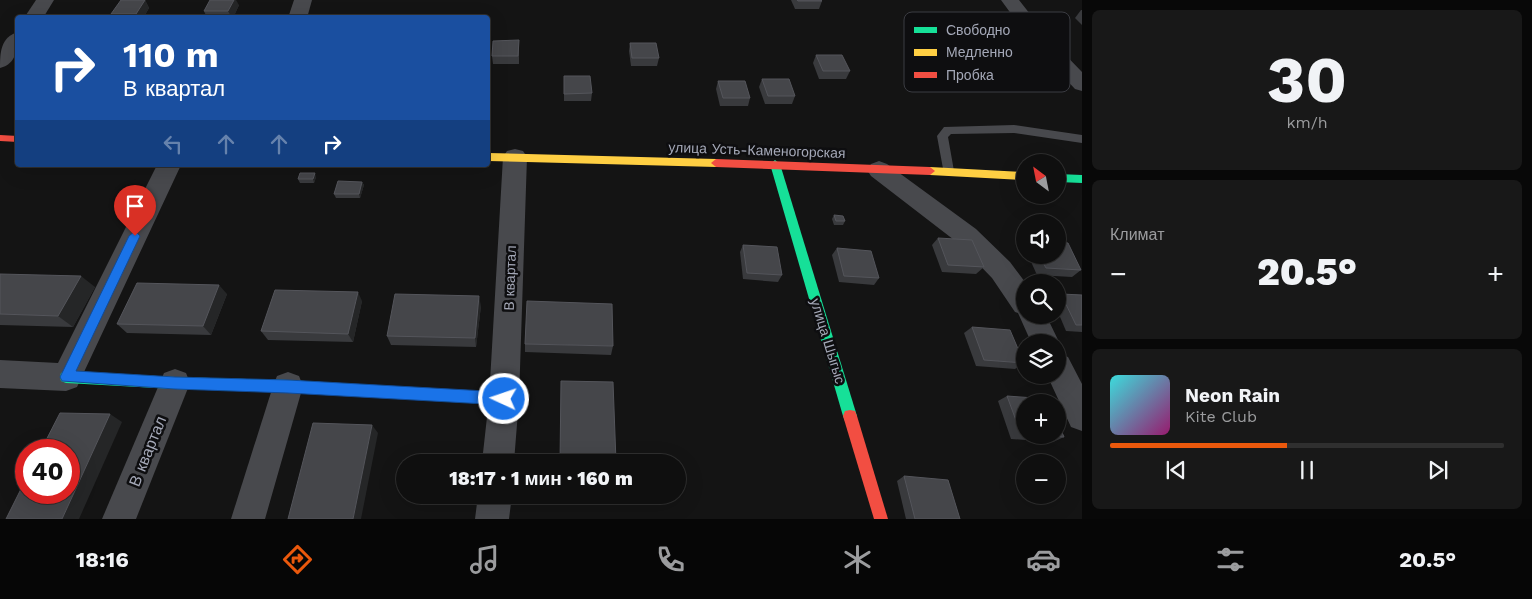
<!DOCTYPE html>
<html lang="ru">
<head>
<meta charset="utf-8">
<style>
  body { margin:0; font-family:"Work Sans",sans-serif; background:#181818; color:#f1f3f6; height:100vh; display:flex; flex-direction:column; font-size:19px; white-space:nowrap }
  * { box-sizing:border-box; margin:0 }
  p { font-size:16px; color:#9b9c9e }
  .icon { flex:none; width:28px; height:28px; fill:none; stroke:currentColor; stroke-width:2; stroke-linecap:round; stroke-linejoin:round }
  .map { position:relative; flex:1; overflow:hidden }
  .side { display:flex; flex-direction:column; gap:10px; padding:10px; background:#080808; width:450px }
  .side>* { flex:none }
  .guide { position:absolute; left:15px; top:15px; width:475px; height:152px; border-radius:5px; box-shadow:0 5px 20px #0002,0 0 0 1px #2f2f2f; background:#1a4fa0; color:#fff; overflow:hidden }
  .needle { width:32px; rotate:328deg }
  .fabs { position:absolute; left:1016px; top:154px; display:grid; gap:10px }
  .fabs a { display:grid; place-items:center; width:50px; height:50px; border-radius:50%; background:#0f0f0f; box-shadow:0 5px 20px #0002,0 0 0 1px #2f2f2f; font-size:25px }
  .speed { position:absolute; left:15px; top:439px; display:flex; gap:10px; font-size:25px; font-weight:700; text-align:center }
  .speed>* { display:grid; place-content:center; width:65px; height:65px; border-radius:50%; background:#0f0f0f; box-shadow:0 5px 20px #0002,0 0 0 1px #2f2f2f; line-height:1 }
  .speed .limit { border:8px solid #d22; background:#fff; color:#111 }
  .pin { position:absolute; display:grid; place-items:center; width:42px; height:42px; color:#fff; margin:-51px -21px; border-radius:50% 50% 50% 0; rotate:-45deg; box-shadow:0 0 5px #0007 }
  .pin .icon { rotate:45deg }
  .me { position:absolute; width:55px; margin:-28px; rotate:273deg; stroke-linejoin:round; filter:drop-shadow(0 0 4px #0008) }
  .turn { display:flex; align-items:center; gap:18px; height:105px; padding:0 25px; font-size:22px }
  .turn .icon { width:65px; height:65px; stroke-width:2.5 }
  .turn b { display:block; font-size:35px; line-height:42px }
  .lanes { display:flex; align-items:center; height:48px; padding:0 25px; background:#0003; justify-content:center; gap:25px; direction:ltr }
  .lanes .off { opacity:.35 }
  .big { font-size:38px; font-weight:800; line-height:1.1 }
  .side .tile { flex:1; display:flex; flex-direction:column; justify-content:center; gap:8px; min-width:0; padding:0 18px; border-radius:8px; background:#181818 }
  .side .dial { align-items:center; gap:0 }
  .dial b { font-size:65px; line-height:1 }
  .song { display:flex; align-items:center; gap:15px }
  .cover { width:60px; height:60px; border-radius:8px; background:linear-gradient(135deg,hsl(180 70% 55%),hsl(320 70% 35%)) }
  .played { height:5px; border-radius:2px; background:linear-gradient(90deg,#ea580c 45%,#2f2f2f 45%) }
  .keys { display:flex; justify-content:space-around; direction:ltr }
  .heat { display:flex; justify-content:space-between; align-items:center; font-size:28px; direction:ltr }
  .trip { position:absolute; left:396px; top:454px; width:290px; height:50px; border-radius:25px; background:#0f0f0f; box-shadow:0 5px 20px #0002,0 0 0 1px #2f2f2f; font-weight:800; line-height:50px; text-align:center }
  .tab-bar { display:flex; height:80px; justify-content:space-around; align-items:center; background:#060606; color:#9b9c9e }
  .tab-bar .icon { width:35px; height:35px }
  .tab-bar .current { color:#ea580c }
  .tab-bar b { font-size:22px; color:#f1f3f6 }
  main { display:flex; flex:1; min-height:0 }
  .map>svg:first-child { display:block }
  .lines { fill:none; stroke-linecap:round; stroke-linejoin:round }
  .lane { fill:#48494d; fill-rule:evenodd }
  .street { fill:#48494d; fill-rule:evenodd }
  .fast { fill:#16e098; fill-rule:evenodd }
  .slow { fill:#ffcf43; fill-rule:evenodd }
  .jam { fill:#f24e42; fill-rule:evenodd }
  .wall { fill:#393a3d }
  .shaded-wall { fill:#252627 }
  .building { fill:#45464a; stroke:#54555b }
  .route { fill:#1a73e8; stroke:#114b97 }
  .labels { text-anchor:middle; stroke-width:5; stroke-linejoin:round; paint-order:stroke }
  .street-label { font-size:14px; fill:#a4a8b7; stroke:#0e0e10 }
  .near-street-label { font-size:16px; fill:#a4a8b7; stroke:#0e0e10 }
  .key { fill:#0e0e10; stroke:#3b3c42; stroke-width:1 }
  .key-label { font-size:14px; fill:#a4a8b7 }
</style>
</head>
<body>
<main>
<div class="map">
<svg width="1082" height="519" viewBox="0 0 1082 519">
  <rect width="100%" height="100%" fill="#141414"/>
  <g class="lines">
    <path class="lane" d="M1014,125L1082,135V143L1014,133L951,134L948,137L954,171L952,174H944L937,136L944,127Z"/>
    <g class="street">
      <path d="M36,0H54L43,18H24Z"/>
      <path d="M294,0H312L307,18H288Z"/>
      <path d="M1001,0H1019L1048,37L1082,72V91L1075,89L1034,45Z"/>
      <path d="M18,32C18,47 17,64 0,68C0,54 0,37 18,32Z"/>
      <path d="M515,149L523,151L527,157L519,399L514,462H482L489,399L503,157L507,151Z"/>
      <path d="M879,161L887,164L976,229L1010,262L1025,282V315H1046L1059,342L1058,346V342H1031L1018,313L1015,312L992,278L958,243L871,176L867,170L871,164Z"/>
      <path d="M157,165H181L77,387L66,391L0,388V360L58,363Z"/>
      <path d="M1058,353L1068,357L1082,384V431L1071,427L1047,375H1058Z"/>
      <path d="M175,369L186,373L190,383L136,519H102L164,373Z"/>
      <path d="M288,372L299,376L303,386L265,519H231L273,386L277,376Z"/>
      <path d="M478,495H512L509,519H475Z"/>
    </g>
    <g class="fast">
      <path d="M775,160L780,164L857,416L855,421L850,422L845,421L843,416L770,164Z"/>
      <path d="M1058,174L1082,175V183L1058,182Z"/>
      <path d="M66,371L175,377L288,380L504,393L509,395L511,399L509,403L504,405L288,392L175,389L66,383L61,381L60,377L61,373Z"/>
    </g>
    <g class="slow">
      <path d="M488,153L716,159L721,163L716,167L488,161Z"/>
      <path d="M930,167L1025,172V180L930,175L925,171Z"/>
    </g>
    <g class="jam">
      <path d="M0,135L18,136V142L0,141Z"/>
      <path d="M716,159L930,167L935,171L930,175L716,167L711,163Z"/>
      <path d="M850,410L855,411L857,416L888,519H874L843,416L845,411Z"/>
    </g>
  </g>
  <g class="wall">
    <path d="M145,0L149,8L143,18H114L111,14Z"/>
    <path d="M791,0H821L822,1L819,9H795Z"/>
    <path d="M239,5L233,18H207L204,11Z"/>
    <path d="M1081,10H1082V25L1075,18Z"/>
    <path d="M519,40V64H493L492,56Z"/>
    <path d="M630,43L659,58L657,66H631L629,51Z"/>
    <path d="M816,55L850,71L846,79H819L813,63Z"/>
    <path d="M564,76L592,93L591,101H564Z"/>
    <path d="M762,79L795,96L792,104H765L759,87Z"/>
    <path d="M718,81L750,98L748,106H720L716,89Z"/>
    <path d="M316,177L314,183H300L298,179Z"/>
    <path d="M362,182L364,185L360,198H336L334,194Z"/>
    <path d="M834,215L845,221L843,225H834L832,219Z"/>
    <path d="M938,238L984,267L976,274L942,272L932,245Z"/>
    <path d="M743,245L782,275L778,282L743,279L740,252Z"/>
    <path d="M837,248L879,278L874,285L839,282L832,255Z"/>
    <path d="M1028,255H1058L1081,270L1072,277L1037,275Z"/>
    <path d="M0,274L95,287L73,327L0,325Z"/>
    <path d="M227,294L211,335L127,333L117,324Z"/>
    <path d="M1061,294L1082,295V332L1066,331L1058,312V296Z"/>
    <path d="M362,301L353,342L268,340L261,331Z"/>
    <path d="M481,306L476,347L391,345L387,336Z"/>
    <path d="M972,327L1024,363L1015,369L976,366L964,333Z"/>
    <path d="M525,344L613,346L611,355L525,352Z"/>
    <path d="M1007,396L1025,402V435H1058L1064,437L1053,442L1011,439L998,401Z"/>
    <path d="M904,476L960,519H906L897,481Z"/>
  </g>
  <g class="shaded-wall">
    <path d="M145,0L149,8L143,18H138L136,14Z"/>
    <path d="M234,0H236L239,5L233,18H232L228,11Z"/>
    <path d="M315,173L316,177L314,183L313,179Z"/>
    <path d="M362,182L364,185L360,198L359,194Z"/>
    <path d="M81,276L95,287L73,327L58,316Z"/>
    <path d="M219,285L227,294L211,335L203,326Z"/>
    <path d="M358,292L362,301L353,342L348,334Z"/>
    <path d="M479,296L481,306L476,347L475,338Z"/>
    <path d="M110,414L122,422L79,519H62Z"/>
    <path d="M372,425L378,433L361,519H353Z"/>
  </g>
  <g class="building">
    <path d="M121,0H145L136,14H111Z"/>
    <path d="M210,0H234L228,11H204Z"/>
    <path d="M797,0H821L822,1H798Z"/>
    <path d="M519,40L518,56H492L493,41Z"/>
    <path d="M630,43H656L659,58H632Z"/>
    <path d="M816,55H842L850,71H823Z"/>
    <path d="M564,76H590L592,93L564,94Z"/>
    <path d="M762,79H789L795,96H768Z"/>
    <path d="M718,81H745L750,98H723Z"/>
    <path d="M300,173H315L313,179H298Z"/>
    <path d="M338,181L362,182L359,194H334Z"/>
    <path d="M834,215L843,216L845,221H836Z"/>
    <path d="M938,238L972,240L984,267L948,265Z"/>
    <path d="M1058,242L1068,243L1081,270L1046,268L1039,255H1058Z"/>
    <path d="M743,245L777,247L782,275L747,273Z"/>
    <path d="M837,248L871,251L879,278L844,276Z"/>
    <path d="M0,274L81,276L58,316L0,314Z"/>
    <path d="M137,283L219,285L203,326L117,324Z"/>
    <path d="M275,290L358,292L348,334L261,331Z"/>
    <path d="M395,294L479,296L475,338L387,336Z"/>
    <path d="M1061,294L1082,295V325H1076Z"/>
    <path d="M527,301L612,304L613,346L525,344Z"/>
    <path d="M972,327L1010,330L1024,363L984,360Z"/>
    <path d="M561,381L613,382L616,462H560Z"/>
    <path d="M1007,396L1048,399L1049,402H1025V434H1021Z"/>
    <path d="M60,413L110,414L62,519H6L26,479V492H69V450H41Z"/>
    <path d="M313,423L372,425L353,519H288Z"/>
    <path d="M1058,423L1064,437L1038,435H1058Z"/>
    <path d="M904,476L948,480L960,519H915Z"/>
  </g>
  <path class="route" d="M135,231L140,236L76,371L175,377L288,380L504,392L509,394L511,399L509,403L504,405L288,393L175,389L62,381L60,377L62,373L129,236Z"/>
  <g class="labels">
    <g class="street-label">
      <text transform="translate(757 150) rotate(2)" y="5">улица Усть-Каменогорская</text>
      <text transform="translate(510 278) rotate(-88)" y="5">В квартал</text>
      <text transform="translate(828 341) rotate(73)" y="5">улица Шыгыс</text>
    </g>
    <g class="near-street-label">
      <text transform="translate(147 451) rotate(-68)" y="6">В квартал</text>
    </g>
  </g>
  <rect x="904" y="12" width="166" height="80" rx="8" class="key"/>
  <rect x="914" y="27" width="23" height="6" fill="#16e098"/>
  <rect x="914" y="49" width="23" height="7" fill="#ffcf43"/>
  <rect x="914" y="72" width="23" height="6" fill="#f24e42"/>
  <g class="key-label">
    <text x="946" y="35">Свободно</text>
    <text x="946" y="57">Медленно</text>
    <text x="946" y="80">Пробка</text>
  </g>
</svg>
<div class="fabs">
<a><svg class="needle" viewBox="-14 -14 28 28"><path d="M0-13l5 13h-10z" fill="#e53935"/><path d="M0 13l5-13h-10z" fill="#9b9c9e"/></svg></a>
<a><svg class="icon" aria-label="sound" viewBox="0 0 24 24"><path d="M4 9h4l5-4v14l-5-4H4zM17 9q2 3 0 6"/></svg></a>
<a><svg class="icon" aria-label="search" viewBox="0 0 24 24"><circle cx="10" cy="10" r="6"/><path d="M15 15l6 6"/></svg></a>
<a><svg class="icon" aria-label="layers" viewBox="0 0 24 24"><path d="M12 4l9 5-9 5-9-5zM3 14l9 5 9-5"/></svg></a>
<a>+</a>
<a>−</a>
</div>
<div class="speed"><div class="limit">40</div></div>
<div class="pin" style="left:135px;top:236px;background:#d93025"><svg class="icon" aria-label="arrive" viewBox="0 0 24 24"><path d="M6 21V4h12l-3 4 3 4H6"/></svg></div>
<svg class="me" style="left:504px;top:399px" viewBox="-20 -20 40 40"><circle r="17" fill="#1a73e8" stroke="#fff" stroke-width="3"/><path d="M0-11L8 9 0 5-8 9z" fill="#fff"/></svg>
<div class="trip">18:17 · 1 мин · 160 m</div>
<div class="guide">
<div class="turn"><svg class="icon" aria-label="right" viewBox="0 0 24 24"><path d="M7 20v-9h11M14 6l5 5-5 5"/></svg><div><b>110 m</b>В квартал</div></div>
<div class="lanes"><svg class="icon off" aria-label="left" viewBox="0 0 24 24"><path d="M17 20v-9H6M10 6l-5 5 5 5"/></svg><svg class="icon off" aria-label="ahead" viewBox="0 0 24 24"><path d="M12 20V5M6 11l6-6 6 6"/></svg><svg class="icon off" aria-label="ahead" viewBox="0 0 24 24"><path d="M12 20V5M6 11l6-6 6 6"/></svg><svg class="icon" aria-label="right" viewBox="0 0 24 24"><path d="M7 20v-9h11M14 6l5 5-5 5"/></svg></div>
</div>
</div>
<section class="side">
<div class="tile dial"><b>30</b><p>km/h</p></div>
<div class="tile"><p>Климат</p>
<div class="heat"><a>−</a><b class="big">20.5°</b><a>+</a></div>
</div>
<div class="tile">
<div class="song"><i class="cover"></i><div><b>Neon Rain</b><p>Kite Club</p></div></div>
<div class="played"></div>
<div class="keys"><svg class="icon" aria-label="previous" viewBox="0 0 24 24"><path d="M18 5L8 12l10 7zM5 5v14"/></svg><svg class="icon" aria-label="pause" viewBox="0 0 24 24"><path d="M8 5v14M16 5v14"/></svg><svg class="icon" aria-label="next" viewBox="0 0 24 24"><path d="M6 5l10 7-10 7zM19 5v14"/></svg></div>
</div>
</section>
</main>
<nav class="tab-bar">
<b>18:16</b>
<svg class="icon current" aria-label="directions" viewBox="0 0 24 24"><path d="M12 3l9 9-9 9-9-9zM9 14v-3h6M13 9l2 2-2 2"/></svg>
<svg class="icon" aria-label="music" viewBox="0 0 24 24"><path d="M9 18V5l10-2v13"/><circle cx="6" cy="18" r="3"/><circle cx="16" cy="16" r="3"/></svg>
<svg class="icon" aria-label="phone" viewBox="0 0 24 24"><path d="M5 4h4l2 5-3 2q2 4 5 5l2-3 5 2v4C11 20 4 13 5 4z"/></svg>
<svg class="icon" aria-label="climate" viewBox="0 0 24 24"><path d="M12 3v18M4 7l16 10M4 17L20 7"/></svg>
<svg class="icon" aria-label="car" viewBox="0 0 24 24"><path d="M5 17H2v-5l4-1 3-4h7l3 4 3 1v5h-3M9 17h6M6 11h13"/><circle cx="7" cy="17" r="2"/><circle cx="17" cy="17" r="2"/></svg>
<svg class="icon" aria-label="filters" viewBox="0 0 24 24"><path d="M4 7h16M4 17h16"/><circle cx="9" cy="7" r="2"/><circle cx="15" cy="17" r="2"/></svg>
<b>20.5°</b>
</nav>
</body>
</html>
